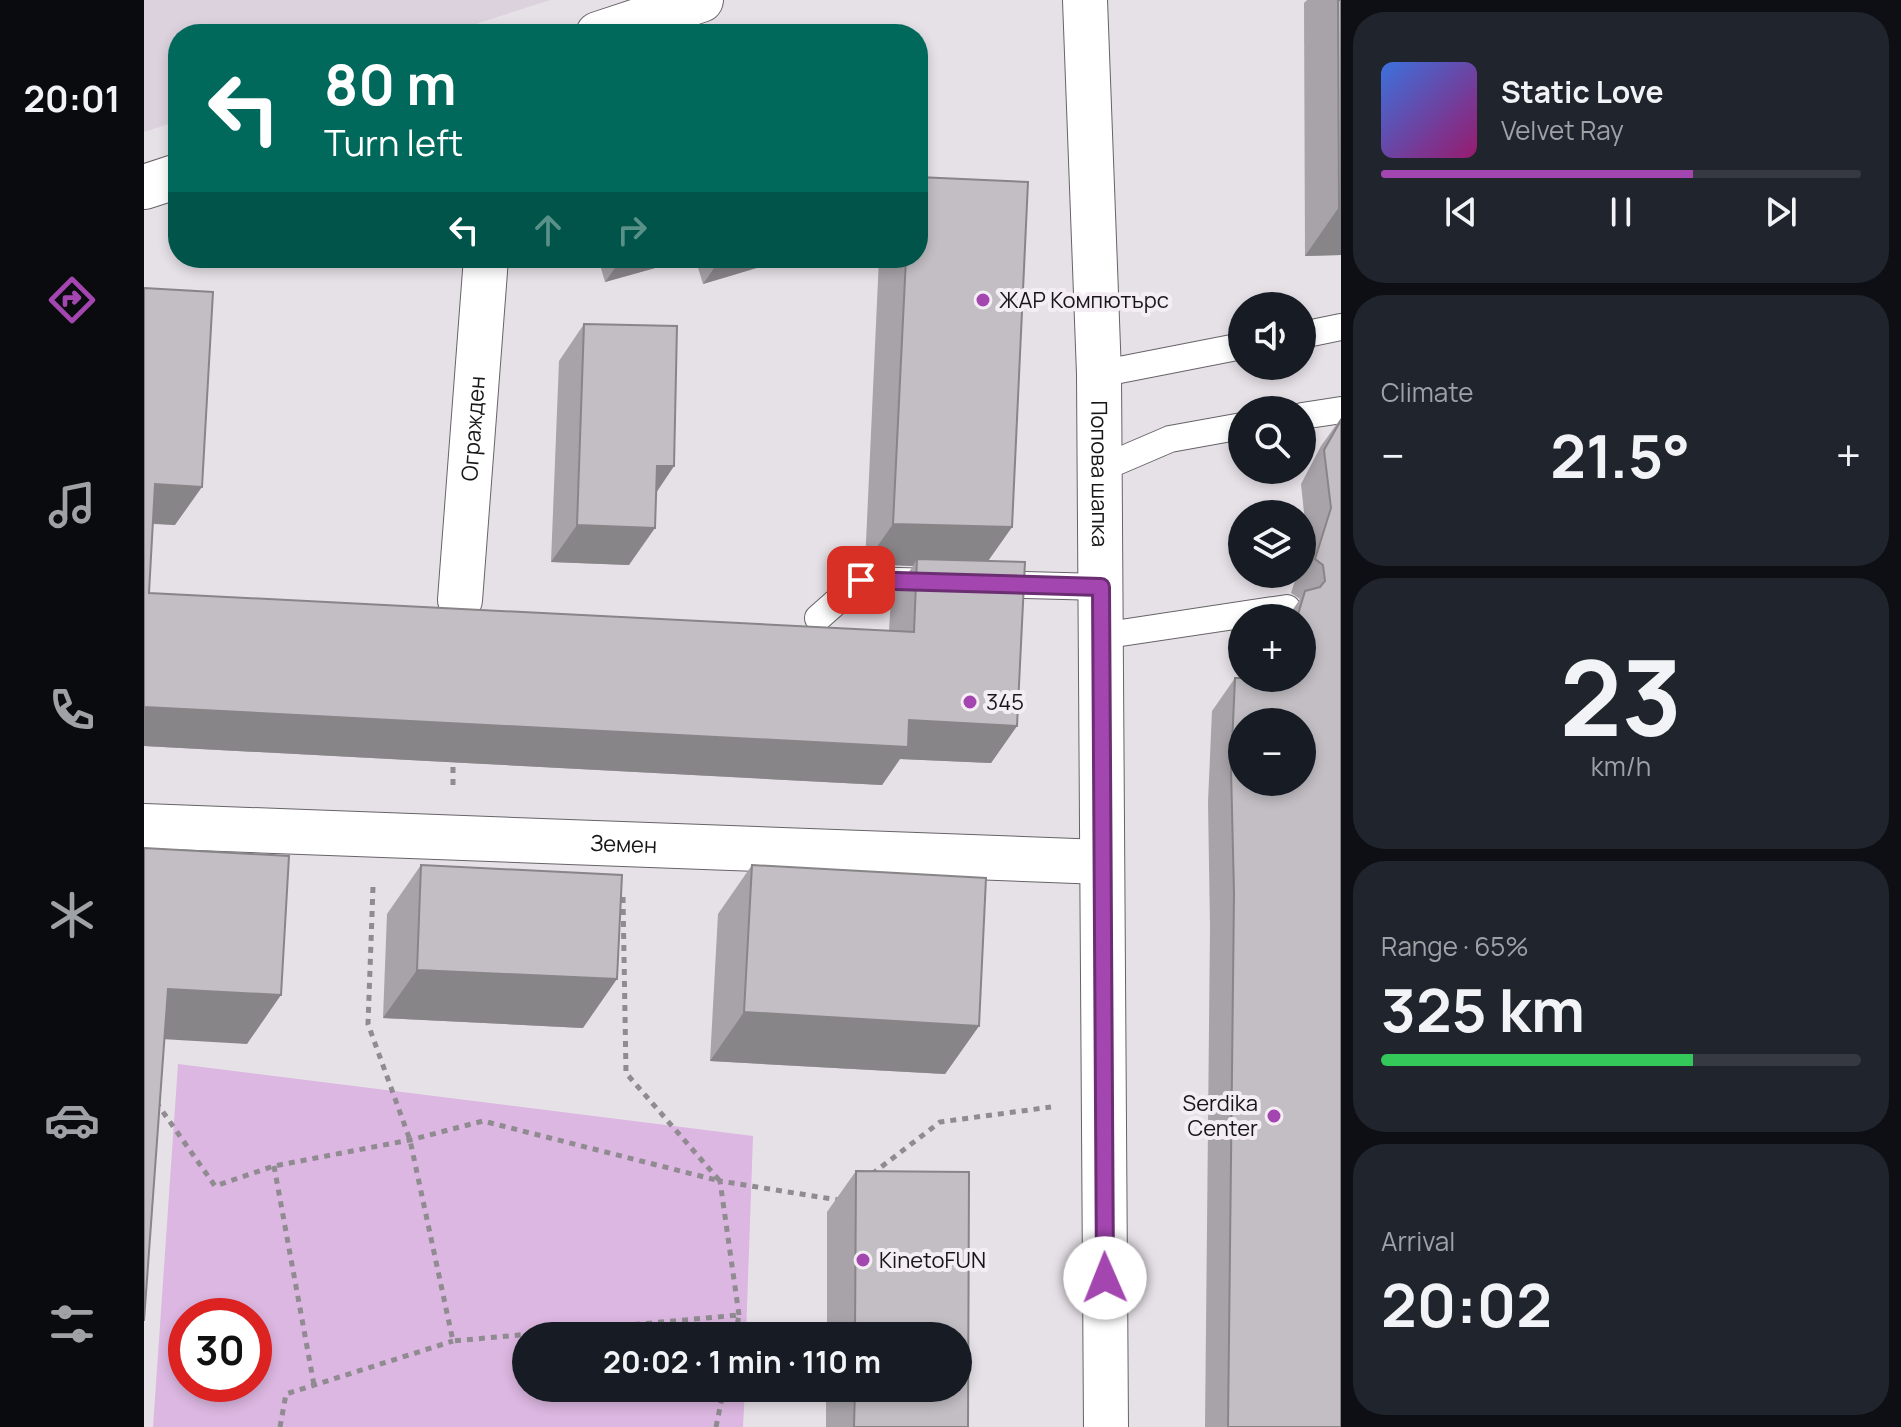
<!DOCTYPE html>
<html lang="en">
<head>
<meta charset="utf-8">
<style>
  body { margin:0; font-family:Manrope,sans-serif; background:#20242c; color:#f1f3f6; height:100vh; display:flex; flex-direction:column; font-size:30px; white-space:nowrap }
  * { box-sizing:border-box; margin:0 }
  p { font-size:26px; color:#9ea1a6 }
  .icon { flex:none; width:44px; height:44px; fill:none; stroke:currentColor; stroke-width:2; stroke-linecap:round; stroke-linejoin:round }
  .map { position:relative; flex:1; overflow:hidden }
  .details { display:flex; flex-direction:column; gap:12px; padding:12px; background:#0d0f14; width:560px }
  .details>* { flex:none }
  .banner { position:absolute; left:24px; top:24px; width:760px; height:244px; border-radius:32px; box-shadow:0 4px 12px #0003; background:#00695c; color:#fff; overflow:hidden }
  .tools { position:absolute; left:1084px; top:292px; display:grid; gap:16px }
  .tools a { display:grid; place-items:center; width:88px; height:88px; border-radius:50%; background:#171b24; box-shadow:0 4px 12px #0003; font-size:40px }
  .speed { position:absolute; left:24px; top:1298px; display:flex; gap:16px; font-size:40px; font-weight:700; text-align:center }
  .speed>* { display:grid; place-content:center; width:104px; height:104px; border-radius:50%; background:#171b24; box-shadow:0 4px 12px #0003; line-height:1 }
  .speed .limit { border:12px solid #d22; background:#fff; color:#111 }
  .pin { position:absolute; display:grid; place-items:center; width:68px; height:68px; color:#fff; margin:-34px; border-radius:16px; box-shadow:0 4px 12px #0006 }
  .me { position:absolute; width:88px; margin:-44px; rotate:359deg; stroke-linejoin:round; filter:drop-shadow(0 0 6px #0008) }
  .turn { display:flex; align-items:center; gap:28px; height:168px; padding:0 24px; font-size:36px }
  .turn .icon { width:104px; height:104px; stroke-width:2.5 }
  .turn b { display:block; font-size:56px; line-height:68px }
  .lanes { display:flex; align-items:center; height:76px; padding:0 24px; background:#0003; justify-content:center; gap:40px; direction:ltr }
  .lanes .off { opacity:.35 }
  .big { font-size:60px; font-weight:700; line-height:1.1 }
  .details .card { flex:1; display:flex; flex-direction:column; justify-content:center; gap:12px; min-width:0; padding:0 28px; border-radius:32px; background:#20242c }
  .details .dial { align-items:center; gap:0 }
  .dial b { font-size:104px; line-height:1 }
  .song { display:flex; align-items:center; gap:24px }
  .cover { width:96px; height:96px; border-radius:12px; background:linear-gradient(135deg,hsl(220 70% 55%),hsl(320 70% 35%)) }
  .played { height:8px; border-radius:4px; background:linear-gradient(90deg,#a446b0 65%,#363941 65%) }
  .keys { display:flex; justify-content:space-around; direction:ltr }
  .heat { display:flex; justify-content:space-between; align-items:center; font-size:44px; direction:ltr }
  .charge { height:12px; border-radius:6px; background:linear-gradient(90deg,#34c759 65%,#363941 0) }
  .trip { position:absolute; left:368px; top:1322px; width:460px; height:80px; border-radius:40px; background:#171b24; box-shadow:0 4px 12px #0003; font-weight:700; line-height:80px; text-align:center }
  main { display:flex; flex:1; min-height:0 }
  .dock { display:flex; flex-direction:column; width:144px; justify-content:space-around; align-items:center; background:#090b0e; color:#9ea1a6 }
  .dock .icon { width:56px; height:56px }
  .dock .on { color:#a446b0 }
  .dock b { font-size:36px; color:#f1f3f6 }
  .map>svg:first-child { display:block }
  .built { fill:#dcd2dd }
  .green { fill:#dcb7e1; fill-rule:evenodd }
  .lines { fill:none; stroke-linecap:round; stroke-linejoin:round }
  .lane-casing { stroke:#676368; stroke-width:28 }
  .street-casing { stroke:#676368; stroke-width:46 }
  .secondary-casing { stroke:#676368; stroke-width:46 }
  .path { stroke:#8f8b90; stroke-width:5; stroke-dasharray:6 6; stroke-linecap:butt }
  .lane { stroke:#fff; stroke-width:26 }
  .street { stroke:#fff; stroke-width:44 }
  .secondary { stroke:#fff; stroke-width:44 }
  .wall { fill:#a7a3a8 }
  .shaded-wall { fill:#888588 }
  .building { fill:#c2bec3; stroke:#888588; stroke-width:2; fill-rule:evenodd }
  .route-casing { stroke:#6b2e72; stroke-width:20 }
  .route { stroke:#a446b0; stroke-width:14 }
  .poi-dot { fill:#a446b0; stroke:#f4eef4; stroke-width:3 }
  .labels { text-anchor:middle; stroke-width:8; stroke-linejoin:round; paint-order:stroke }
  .poi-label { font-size:22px; fill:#181618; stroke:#f4eef4; text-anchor:start }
  .street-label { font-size:22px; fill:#181618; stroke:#f4eef4 }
</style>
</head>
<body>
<main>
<nav class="dock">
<b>20:01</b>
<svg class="icon on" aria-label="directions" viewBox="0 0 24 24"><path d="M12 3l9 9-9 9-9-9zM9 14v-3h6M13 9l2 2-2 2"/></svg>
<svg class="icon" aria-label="music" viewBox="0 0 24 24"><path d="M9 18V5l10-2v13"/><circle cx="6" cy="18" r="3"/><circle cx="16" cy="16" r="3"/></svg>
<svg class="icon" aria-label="phone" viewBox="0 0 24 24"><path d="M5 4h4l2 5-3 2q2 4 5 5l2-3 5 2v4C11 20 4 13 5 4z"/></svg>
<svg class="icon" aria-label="climate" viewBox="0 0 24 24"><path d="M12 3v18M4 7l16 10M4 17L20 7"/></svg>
<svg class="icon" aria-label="car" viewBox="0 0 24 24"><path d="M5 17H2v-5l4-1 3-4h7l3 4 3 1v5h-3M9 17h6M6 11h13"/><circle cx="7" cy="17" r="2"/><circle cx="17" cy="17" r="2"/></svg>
<svg class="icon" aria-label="filters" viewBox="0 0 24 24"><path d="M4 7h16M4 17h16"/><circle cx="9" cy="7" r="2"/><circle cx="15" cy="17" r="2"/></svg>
</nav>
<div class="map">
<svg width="1197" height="1427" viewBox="0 0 1197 1427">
  <rect width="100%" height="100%" fill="#e6e1e7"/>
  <path class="built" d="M0,0H406L301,34H34V121L0,132Z"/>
  <path class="green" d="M34,1064L609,1136L602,1336H382V1388H601L599,1427H9ZM110,1316V1384H42V1316Z"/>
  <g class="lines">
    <defs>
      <g id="lane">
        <path d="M1158,335L1197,327"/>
        <path d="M955,374L1098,346"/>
        <path d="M1158,416L1197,410"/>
        <path d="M956,469L1026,439L1098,426"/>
        <path d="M847,584L957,587"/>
        <path d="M674,618L717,580L792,582"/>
        <path d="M957,636L1143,608"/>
      </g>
      <g id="street">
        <path id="s1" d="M941,0L955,374L962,1427"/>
        <path id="s2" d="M316,600L342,258"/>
        <path id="s3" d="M0,826L958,862"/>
      </g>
      <g id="secondary">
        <path d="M454,34L557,0"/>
        <path d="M0,187L34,176"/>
      </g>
    </defs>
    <use href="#lane" class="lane-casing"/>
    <use href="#street" class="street-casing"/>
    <use href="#secondary" class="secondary-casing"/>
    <g class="path">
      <path d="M309,785V763"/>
      <path d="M229,887L224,1024L266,1140L309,1341L595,1315L591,1336"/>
      <path d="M479,897L482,1073L575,1180"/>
      <path d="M12,1102L71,1186L130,1166L266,1140L339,1121L576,1181"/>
      <path d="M130,1166L170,1385"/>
      <path d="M728,1174L796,1122L907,1107"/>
      <path d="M595,1315L576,1181L694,1200"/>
      <path d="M136,1427L142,1394L309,1341"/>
      <path d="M572,1427L580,1388"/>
    </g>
    <use href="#lane" class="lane"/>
    <use href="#street" class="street"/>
    <use href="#secondary" class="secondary"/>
  </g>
  <g class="wall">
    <path d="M1163,0H1197V255L1161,256L1160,3Z"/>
    <path d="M454,258H547L461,282Z"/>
    <path d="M551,258H646L559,284Z"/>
    <path d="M735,258H774L868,527L844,561L873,726L847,763L756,759L738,785L0,746V288L31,525L9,524L5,593L745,631L747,597L769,566L721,564Z"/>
    <path d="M440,324L530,466L512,493L485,565L407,562L415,361Z"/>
    <path d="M1197,418V1427H1061L1066,927L1064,802L1068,711L1091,678H1158V618H1143L1156,599L1147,593L1153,574H1158V558L1163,541L1157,484L1177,446Z"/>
    <path d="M277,865L439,1028L239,1018L243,914Z"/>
    <path d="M608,865L835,1026L801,1074L566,1061L574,914Z"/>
    <path d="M712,1171L825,1172L824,1427H682V1388H814V1336H683V1212Z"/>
  </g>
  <g class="shaded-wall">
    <path d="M1195,207H1197V255L1161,256Z"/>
    <path d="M478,258H547L461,282Z"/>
    <path d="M577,258H646L559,284Z"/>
    <path d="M513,466H530L505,503Z"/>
    <path d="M11,484L58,487L31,525L0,523Z"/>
    <path d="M749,524L868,527L839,568L773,559L769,566L721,564Z"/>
    <path d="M433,525L511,528L485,565L407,562Z"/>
    <path d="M0,707L765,720L873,726L847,763L756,759L738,785L0,746Z"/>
    <path d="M273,970L473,979L439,1028L239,1018Z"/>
    <path d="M24,989L137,995L103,1044L0,1038Z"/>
    <path d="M600,1012L835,1026L801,1074L566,1061Z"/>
  </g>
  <g class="building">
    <path d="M1194,0H1197V207H1195Z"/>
    <path d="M774,177L884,182L868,527L749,524L762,258H774Z"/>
    <path d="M0,288L69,292L58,487L11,484L5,593L770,632L773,559L881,562L873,726L765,720L764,747L0,707Z"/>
    <path d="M440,324L533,326L530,466H513L511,528L433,525Z"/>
    <path d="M1197,420V1427H1084L1090,893L1087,768L1091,678H1158V618H1153L1161,591L1176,587L1181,581L1179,565L1171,559L1187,508L1180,450ZM1098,722H1158V782H1098Z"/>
    <path d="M0,848L145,856L137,995L24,989L0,1321Z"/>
    <path d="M277,865L478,875L473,979L273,970Z"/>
    <path d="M608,865L842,878L835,1026L600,1012Z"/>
    <path d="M712,1171L825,1172L824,1427H710L711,1388H814V1336H711Z"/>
  </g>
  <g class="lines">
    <defs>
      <path id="route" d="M717,580L957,587L961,1278"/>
    </defs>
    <use href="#route" class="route-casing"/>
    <use href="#route" class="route"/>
  </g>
  <g class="poi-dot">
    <circle cx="839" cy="300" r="8"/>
    <circle cx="826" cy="702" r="8"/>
    <circle cx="1130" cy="1116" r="8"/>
    <circle cx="719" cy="1260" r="8"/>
  </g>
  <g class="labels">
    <g class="poi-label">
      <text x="855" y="308">ЖАР Компютърс</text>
      <text x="842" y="710">345</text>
      <text x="1114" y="1111" text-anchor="end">Serdika<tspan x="1114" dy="25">Center</tspan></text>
      <text x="735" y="1268">KinetoFUN</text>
    </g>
    <g class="street-label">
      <text dy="8" stroke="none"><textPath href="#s2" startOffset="172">Огражден</textPath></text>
      <text dy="8" stroke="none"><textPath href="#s1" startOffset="474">Попова шапка</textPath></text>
      <text dy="8" stroke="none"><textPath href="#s3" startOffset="480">Земен</textPath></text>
    </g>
  </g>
</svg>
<div class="tools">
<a><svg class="icon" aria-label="sound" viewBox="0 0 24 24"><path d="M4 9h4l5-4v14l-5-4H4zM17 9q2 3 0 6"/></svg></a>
<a><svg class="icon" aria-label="search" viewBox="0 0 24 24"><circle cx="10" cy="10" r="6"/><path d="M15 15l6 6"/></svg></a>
<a><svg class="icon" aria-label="layers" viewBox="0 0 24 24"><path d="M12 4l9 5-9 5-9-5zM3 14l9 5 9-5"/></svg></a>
<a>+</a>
<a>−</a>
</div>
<div class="speed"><div class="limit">30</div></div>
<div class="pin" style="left:717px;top:580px;background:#d93025"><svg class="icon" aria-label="arrive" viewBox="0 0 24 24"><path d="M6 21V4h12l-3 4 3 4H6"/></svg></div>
<svg class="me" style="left:961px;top:1278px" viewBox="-20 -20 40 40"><circle r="19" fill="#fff"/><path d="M0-13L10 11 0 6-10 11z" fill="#a446b0"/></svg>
<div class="trip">20:02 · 1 min · 110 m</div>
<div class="banner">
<div class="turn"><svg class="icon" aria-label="left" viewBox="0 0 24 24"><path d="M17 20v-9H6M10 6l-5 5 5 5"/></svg><div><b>80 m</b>Turn left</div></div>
<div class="lanes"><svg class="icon" aria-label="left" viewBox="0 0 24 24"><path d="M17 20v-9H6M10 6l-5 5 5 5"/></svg><svg class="icon off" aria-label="ahead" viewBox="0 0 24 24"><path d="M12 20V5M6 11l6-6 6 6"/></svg><svg class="icon off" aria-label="right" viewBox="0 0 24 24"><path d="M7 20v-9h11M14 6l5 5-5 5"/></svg></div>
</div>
</div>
<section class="details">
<div class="card">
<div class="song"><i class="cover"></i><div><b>Static Love</b><p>Velvet Ray</p></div></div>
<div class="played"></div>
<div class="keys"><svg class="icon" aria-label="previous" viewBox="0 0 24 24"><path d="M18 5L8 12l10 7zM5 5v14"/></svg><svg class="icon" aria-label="pause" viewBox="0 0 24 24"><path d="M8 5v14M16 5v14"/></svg><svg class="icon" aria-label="next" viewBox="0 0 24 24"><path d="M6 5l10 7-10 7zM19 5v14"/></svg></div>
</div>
<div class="card"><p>Climate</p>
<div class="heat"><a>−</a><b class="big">21.5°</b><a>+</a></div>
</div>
<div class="card dial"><b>23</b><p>km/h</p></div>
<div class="card"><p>Range · 65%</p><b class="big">325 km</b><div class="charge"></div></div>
<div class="card"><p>Arrival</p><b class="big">20:02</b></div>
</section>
</main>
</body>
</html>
